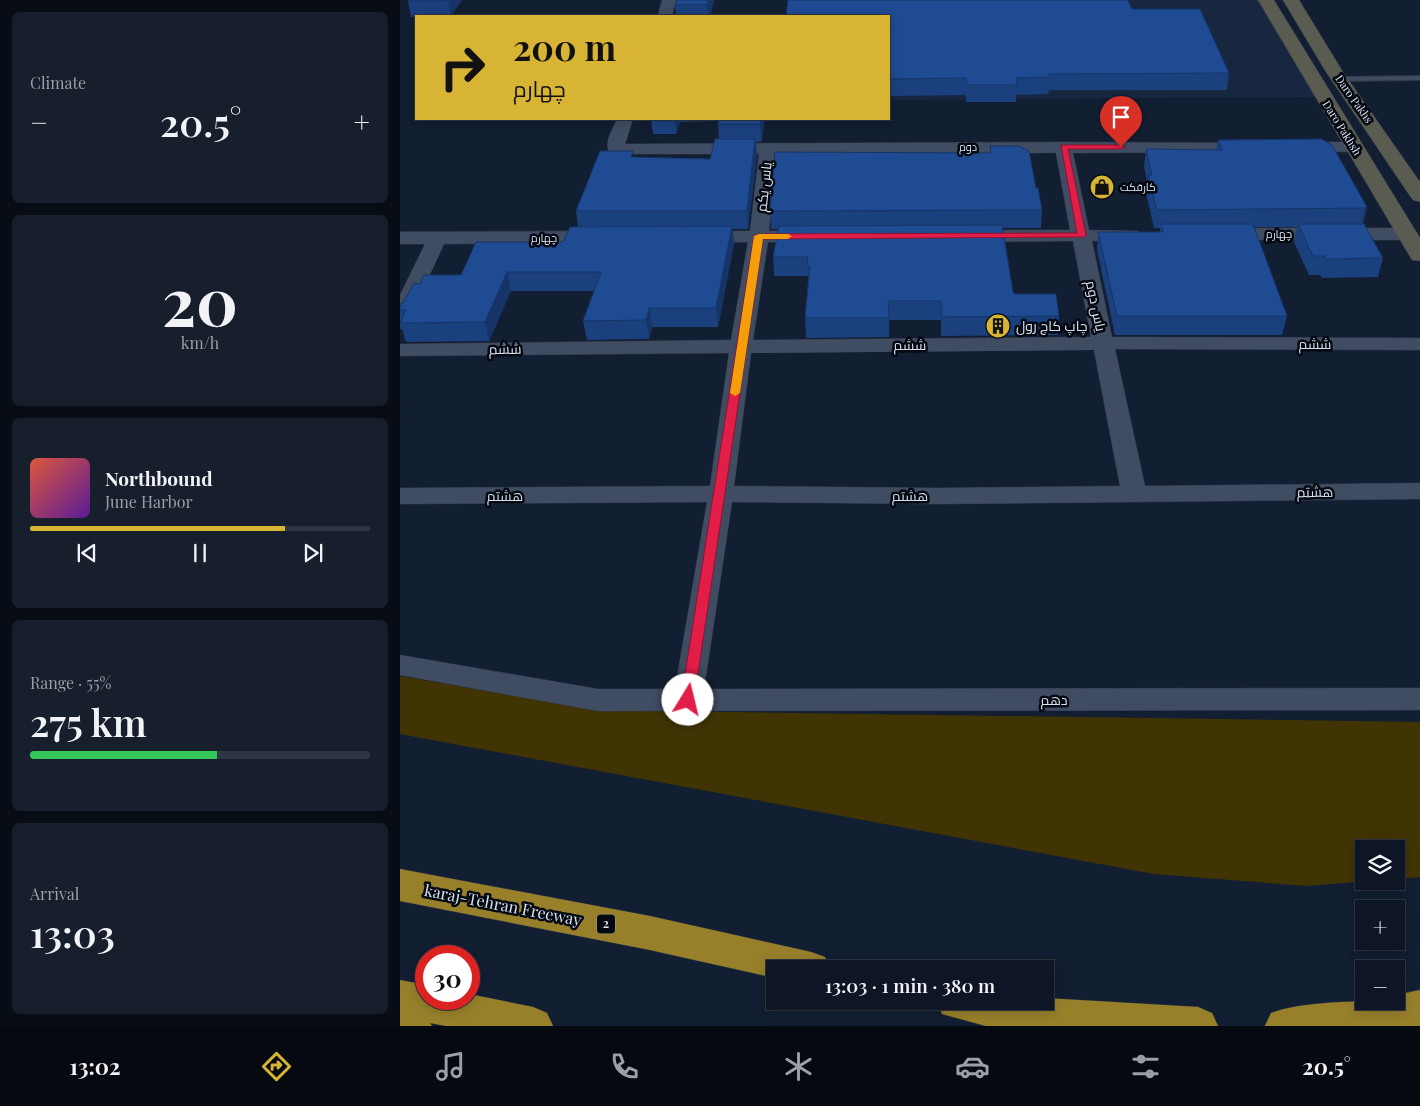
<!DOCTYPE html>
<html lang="en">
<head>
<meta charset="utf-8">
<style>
  body { margin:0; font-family:"Playfair Display",Cairo,serif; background:#171f2d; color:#f1f3f6; height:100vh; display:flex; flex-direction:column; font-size:19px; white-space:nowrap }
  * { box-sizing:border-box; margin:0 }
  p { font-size:16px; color:#9b9fa7 }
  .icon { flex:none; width:28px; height:28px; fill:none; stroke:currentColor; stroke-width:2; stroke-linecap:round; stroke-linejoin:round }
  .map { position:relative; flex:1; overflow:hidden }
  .side { display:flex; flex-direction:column; gap:12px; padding:12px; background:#080c14; width:400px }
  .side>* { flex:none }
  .guide { position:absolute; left:15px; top:15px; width:475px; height:105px; border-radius:0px; box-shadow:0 2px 12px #0003,0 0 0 1px #2e3542; background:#d7b434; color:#111; overflow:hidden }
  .tools { position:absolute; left:955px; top:840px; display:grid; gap:10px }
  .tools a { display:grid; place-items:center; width:50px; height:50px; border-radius:0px; background:#0e1625; box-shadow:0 2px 12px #0003,0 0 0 1px #2e3542; font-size:25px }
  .speed { position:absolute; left:15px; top:945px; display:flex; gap:10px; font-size:25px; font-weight:700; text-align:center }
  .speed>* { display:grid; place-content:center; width:65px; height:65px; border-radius:50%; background:#0e1625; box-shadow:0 2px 12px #0003,0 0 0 1px #2e3542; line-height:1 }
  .speed .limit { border:8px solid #d22; background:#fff; color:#111 }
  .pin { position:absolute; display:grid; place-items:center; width:42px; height:42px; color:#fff; margin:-51px -21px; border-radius:50% 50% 50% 0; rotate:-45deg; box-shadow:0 0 5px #0007 }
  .pin .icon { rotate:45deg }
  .me { position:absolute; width:55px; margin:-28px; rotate:9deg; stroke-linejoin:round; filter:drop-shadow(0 0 4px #0008) }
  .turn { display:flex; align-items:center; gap:18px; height:105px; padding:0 15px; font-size:22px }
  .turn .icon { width:65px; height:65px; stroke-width:2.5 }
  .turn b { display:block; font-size:35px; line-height:42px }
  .big { font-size:38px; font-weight:600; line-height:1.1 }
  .side .tile { flex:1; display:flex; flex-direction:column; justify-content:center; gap:8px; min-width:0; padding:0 18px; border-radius:8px; background:#171f2d }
  .side .dial { align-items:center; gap:0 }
  .dial b { font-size:65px; line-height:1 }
  .song { display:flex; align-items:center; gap:15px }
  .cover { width:60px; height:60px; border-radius:8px; background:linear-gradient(135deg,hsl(10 70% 55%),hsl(270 70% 35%)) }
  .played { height:5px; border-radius:2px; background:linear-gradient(90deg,#d7b434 75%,#2e3542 75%) }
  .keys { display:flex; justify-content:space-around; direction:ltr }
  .heat { display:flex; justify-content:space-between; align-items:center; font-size:28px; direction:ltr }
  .charge { height:8px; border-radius:4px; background:linear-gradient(90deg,#34c759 55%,#2e3542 0) }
  .trip { position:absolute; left:366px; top:960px; width:288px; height:50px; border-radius:0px; background:#0e1625; box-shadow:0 2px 12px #0003,0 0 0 1px #2e3542; font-weight:600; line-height:50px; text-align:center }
  .dock { display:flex; height:80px; justify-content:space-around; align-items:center; background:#06090f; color:#9b9fa7 }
  .dock .icon { width:35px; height:35px }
  .dock .current { color:#d7b434 }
  .dock b { font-size:22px; color:#f1f3f6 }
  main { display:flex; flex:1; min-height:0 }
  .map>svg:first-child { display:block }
  .built { fill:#17273f }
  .green { fill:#413404 }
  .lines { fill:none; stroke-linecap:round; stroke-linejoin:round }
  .lane-casing { stroke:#313747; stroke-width:2 }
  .street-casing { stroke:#313747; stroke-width:1 }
  .secondary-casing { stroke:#313747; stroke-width:1 }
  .highway-casing { stroke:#313747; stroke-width:1 }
  .lane { fill:#3f4c62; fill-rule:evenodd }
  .street { fill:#3f4c62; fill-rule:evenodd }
  .secondary { fill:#5a5c52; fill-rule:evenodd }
  .highway { fill:#98802b; fill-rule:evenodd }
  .wall { fill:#1b407e }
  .shaded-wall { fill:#163467 }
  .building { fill:#1f4b93; stroke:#163467 }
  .route { fill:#e11d48; stroke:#92132f }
  .slow { fill:#f59e0b }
  .labels { text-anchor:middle; stroke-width:5; stroke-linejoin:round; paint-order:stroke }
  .far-street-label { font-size:11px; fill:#d9e2ef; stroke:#040810 }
  .far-poi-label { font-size:11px; fill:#d9e2ef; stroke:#040810; text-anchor:start }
  .shield { fill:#040810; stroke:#99a1ac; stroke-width:1 }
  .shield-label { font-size:12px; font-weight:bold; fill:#d9e2ef }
  .street-label { font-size:14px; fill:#d9e2ef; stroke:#040810 }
  .poi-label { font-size:14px; fill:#d9e2ef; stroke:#040810; text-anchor:start }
  .near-street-label { font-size:16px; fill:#d9e2ef; stroke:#040810 }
</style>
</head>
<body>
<main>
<section class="side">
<div class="tile"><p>Climate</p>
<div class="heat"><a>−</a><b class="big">20.5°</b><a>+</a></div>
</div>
<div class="tile dial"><b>20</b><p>km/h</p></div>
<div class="tile">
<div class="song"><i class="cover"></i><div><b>Northbound</b><p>June Harbor</p></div></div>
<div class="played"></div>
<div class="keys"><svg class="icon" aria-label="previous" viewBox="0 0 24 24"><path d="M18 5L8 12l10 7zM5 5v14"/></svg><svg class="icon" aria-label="pause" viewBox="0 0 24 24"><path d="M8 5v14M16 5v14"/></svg><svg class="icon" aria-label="next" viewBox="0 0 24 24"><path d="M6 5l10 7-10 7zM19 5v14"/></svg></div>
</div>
<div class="tile"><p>Range · 55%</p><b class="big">275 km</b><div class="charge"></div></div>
<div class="tile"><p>Arrival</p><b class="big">13:03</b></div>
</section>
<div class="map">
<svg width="1020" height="1026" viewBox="0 0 1020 1026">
  <rect width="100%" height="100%" fill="#121e31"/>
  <path class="built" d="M391,0H862L923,97L489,100V16H388Z"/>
  <path class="green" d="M0,676L196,710L1020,722V877L996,879V849H964V881H969L906,886L754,874L0,734Z"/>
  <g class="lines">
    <defs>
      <path id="lane" d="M1020,76V80L939,81L935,79L939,77Z"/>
      <g id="street">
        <path d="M262,0H276L272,16H258Z"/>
        <path d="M217,119H233L225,144L663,142L856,143L859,147L856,151L850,152L673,153L689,230L738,231L741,235L738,239L692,241L712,337L1020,338V350L715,349L745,486L1020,483V499L538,504L332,502L304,689L1020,688V710L198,711L0,675V655L198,689H275L307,502L0,504V488L310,486L329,353L0,356V344L331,340L348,242L298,243L291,241L288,237L291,233L298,231H350L359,154H216L210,153C203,143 213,129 217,119ZM656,153L670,230H571L564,232L561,236L564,240L571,242L673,241L691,337L353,340L368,242H411L418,240L421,236L418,232L411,230L369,231L376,154ZM694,350L720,486L538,488L334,486L351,353Z"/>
        <path d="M900,142H953L959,143L962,147L959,151L953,152L894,151L891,147L894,143Z"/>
        <path d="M823,228H1008L1015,230L1018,234L1015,238L1008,240H823L816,238L813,234L816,230Z"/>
        <path d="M198,231L205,233L208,237L205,241L198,243L44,244L10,317L7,321L0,323V295L25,244H0V232Z"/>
      </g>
      <g id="secondary">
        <path d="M858,0H874L1020,238V261L1012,260L1009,255Z"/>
        <path d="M883,0H899L943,72L1020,182V202L1013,200L1010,196L926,72Z"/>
      </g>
      <g id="highway">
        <path d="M0,869L250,916L411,952L425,957L430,969H375V978L250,950L0,901Z"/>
        <path d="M0,980L26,985V999H69V994L133,1007L147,1013L153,1026H46L30,1023L32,1026H0Z"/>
        <path d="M1020,990V1026H865L871,1013C902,1001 962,1001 996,1001V995Z"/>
        <path d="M645,998L798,1007L812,1013L818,1026H586L542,1014L537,1001H645Z"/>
      </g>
    </defs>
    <use href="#lane" class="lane-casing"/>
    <use href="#street" class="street-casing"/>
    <use href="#secondary" class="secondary-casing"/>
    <use href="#highway" class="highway-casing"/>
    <use href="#lane" class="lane"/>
    <use href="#street" class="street"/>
    <use href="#secondary" class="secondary"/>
    <use href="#highway" class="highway"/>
  </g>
  <g class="wall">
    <path d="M62,0L51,16L11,17L8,1Z"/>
    <path d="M277,0H314L310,16H276L275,5Z"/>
    <path d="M732,9L829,73L827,90H649L648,94L616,95V102H566V95L489,96V16Z"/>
    <path d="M251,119H365L361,142H356L357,156L348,229H332L334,244L318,327H252L249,339L187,340L183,321L194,291H111L89,341L6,342L2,329H0V304L3,303L20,284L61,275L163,242L178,227L176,211L234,157L310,159L319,139L318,124V121L280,122L276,134H253Z"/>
    <path d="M818,140L967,207L963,224L983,258L978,277L922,278L920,275H909L894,242L897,227H854L887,316L882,335H715L697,250L698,232H760V228H754L746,193L747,181L744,167L746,149L816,150Z"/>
    <path d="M590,146L636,188L642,210L641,228H603L613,292L614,294L659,316L658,335L541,336V320H489V337L406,338L405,318L408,284V276H374L373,257L378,229H371L370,211L590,153Z"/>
  </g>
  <g class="shaded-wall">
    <path d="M48,0H62L51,16L48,1Z"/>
    <path d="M308,0H314L310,16H308L307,4Z"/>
    <path d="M275,119H280V122L276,134Z"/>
    <path d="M361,119H365L361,142L360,124Z"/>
    <path d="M355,139L357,156L348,229L347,211Z"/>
    <path d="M967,207L963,225L961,226L965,208Z"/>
    <path d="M332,226L334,244L318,327L316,308Z"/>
    <path d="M107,272L111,291L89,341L85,322Z"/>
    <path d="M249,308L252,327L249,339L246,320Z"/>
  </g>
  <g class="building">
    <path d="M9,0H48V1H8Z"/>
    <path d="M277,0H308L307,4L275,5Z"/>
    <path d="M388,0H728L732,9H800L829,73L649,74L650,77L616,78L617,85H567L566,78L489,79V16H386Z"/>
    <path d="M319,119H361L360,124H318Z"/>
    <path d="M315,139H355L347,211H176L200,151H233L231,157L310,159Z"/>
    <path d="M921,139L932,145L967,207L965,208L757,210L748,175H752L746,149L822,150L818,140Z"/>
    <path d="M590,146H618L629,151L636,188H638L642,210L370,211L375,152L591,153Z"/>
    <path d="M761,224H853L887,316H717L698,232H763Z"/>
    <path d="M898,224H964L983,258L926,259L925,256H913Z"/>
    <path d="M602,225L613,292L614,294H656L659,316L542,317L541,301H488L489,318H405L410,266H407L408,257H373L379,226Z"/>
    <path d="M332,226L316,308H249L246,320L183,321L201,272H107L85,322L0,323L6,310H0V304L3,303L14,283L20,284L24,275H61L76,242H163L170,227Z"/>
  </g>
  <path class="route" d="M661,145H721L725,147L721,149H668L686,235L685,237L363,239L294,700L293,704H283L281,700L354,236L359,234L677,233Z"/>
  <path class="slow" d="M359,234H388L392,236L388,239H363L340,393L335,396L330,393L354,236Z"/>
  <defs>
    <symbol id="shop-disc" viewBox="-11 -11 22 22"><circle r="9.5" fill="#d7b434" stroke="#040810"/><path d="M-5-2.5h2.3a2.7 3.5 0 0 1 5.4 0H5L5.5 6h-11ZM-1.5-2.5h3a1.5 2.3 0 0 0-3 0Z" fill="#111"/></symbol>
    <symbol id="building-disc" viewBox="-11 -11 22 22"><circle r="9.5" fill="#d7b434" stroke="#040810"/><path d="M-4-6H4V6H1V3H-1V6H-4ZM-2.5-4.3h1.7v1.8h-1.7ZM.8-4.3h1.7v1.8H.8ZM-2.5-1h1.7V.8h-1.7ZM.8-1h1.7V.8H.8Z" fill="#111"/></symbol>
  </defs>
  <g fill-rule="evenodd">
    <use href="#shop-disc" x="688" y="173" width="28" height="28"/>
    <use href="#building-disc" x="584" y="312" width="28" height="28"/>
  </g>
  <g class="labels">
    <g class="far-street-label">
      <text transform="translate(954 99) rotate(55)" y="4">Daro Pakhs</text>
      <text transform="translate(942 128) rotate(58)" y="4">Daro Pakhsh</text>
      <text x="568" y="151">دوم</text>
      <text x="879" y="238">چهارم</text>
      <text x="144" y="242">چهارم</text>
    </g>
    <g class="far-poi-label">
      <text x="720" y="191">کارفکت</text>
    </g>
    <rect class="shield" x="197" y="914.5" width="18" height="19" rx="4"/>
    <g class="shield-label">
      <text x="206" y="928">2</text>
    </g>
    <g class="street-label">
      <text transform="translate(364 187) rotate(-84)" y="5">یاس یکم</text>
      <text transform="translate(696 306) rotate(78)" y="5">یاس دوم</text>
      <text x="915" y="349">ششم</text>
      <text x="510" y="350">ششم</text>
      <text transform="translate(105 349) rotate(-1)" y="5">ششم</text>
      <text transform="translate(915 492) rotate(-1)" y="5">هشتم</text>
      <text x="105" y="501">هشتم</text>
      <text x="510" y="501">هشتم</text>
      <text x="654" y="705">دهم</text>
    </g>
    <g class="poi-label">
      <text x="616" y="331">چاپ کاج رول</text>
    </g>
    <g class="near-street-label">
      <text transform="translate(103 905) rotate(11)" y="6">karaj-Tehran Freeway</text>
    </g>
  </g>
</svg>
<div class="tools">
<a><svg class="icon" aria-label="layers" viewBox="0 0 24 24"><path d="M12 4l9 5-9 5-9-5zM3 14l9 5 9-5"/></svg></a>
<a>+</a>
<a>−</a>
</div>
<div class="speed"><div class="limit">30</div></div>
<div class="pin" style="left:721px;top:147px;background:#d93025"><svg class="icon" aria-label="arrive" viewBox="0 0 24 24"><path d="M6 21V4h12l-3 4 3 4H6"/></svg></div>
<svg class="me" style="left:288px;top:700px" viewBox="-20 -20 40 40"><circle r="19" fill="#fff"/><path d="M0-13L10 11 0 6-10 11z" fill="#e11d48"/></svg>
<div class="trip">13:03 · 1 min · 380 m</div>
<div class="guide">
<div class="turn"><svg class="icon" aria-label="right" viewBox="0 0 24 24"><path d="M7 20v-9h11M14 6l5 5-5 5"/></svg><div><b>200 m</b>چهارم</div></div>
</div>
</div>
</main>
<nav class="dock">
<b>13:02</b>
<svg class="icon current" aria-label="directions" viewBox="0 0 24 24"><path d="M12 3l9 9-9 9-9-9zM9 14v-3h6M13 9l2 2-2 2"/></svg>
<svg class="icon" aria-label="music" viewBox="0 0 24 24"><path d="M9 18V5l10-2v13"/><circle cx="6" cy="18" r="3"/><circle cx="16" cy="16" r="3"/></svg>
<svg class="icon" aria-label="phone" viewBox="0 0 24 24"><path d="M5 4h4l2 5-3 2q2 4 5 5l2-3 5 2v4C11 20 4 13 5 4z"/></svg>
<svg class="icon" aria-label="climate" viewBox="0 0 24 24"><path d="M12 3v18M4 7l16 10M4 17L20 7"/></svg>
<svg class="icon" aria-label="car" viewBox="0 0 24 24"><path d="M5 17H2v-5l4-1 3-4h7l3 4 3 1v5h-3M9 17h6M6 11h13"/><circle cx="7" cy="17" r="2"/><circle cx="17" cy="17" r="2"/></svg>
<svg class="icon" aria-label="filters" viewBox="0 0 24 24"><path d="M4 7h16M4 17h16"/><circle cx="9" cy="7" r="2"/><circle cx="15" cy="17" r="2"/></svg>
<b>20.5°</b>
</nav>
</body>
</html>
